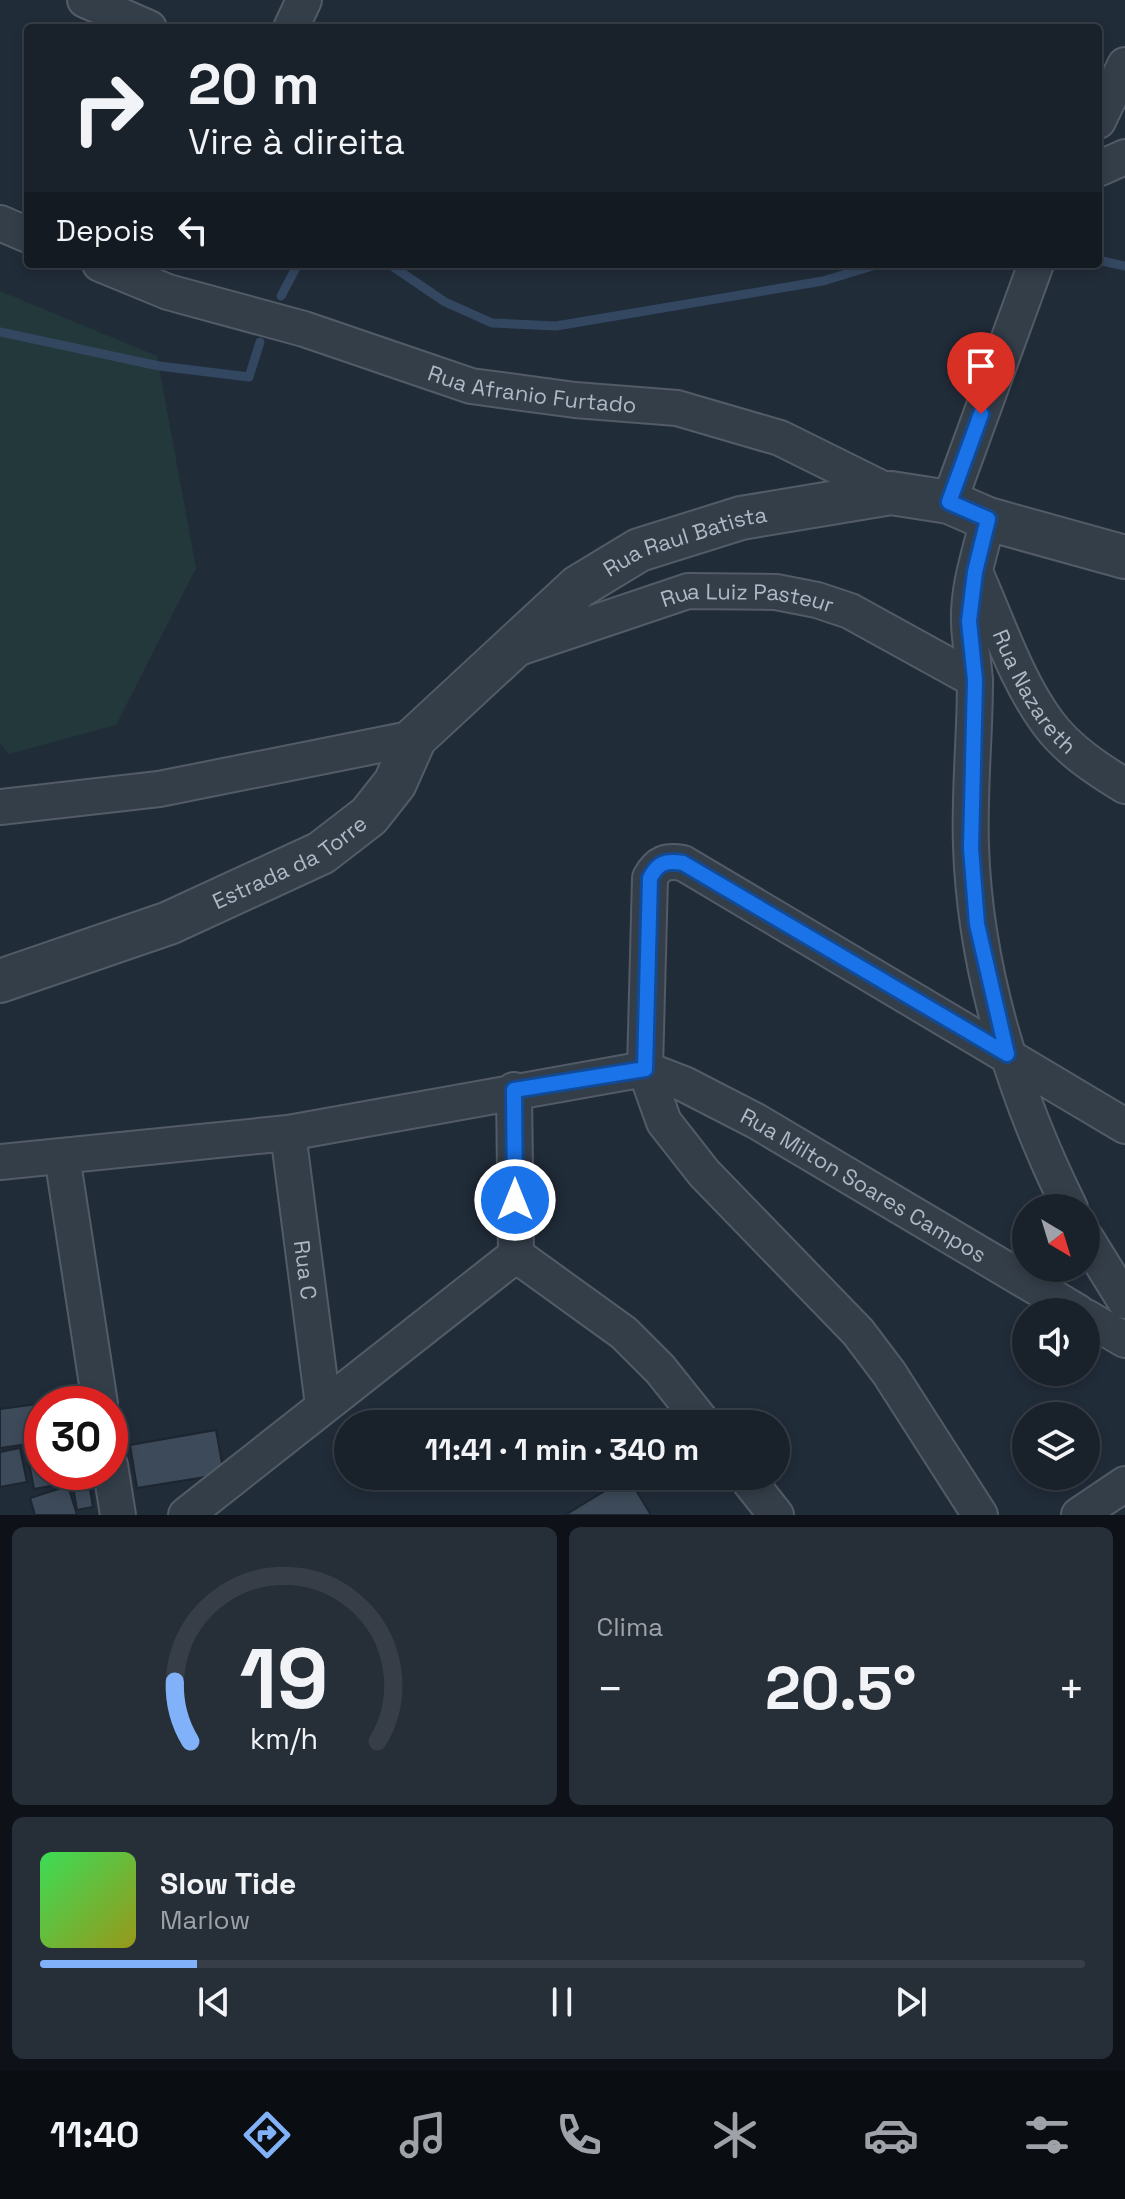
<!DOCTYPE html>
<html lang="pt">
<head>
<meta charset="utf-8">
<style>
  body { margin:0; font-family:"Space Grotesk",sans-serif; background:#262e37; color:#f1f3f6; height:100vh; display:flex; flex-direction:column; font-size:30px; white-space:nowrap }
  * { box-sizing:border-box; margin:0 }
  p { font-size:26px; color:#9fa3a9 }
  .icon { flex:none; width:44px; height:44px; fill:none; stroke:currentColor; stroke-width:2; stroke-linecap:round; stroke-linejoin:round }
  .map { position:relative; height:1515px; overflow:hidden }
  .side { display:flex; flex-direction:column; gap:12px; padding:12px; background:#0e1218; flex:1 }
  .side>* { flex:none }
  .banner { position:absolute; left:24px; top:24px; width:1078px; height:244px; border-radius:8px; box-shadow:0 4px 12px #0003,0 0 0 2px #373e47; background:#19212b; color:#f1f3f6; overflow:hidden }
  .needle { width:52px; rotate:142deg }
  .fabs { position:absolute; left:1012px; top:1194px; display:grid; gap:16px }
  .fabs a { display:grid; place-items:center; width:88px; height:88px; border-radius:50%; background:#19212b; box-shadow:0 4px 12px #0003,0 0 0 2px #373e47; font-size:40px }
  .speed { position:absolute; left:24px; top:1386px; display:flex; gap:16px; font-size:40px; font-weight:700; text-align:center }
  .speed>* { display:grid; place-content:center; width:104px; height:104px; border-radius:50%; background:#19212b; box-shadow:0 4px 12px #0003,0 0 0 2px #373e47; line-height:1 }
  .speed .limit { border:12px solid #d22; background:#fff; color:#111 }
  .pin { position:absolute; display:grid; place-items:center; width:68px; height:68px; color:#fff; margin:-82px -34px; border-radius:50% 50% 50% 0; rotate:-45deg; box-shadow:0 0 8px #0007 }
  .pin .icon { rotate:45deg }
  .me { position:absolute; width:88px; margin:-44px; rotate:0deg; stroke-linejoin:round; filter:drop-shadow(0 0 6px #0008) }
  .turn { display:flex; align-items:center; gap:28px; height:168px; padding:0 32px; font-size:36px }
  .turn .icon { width:104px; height:104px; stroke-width:2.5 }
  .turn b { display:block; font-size:56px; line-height:68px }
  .then { display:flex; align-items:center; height:76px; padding:0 32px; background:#0003; gap:16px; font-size:30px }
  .big { font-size:60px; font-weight:800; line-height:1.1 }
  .side .widget { flex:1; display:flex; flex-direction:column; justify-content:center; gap:12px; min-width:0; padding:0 28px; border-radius:12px; background:#262e37 }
  .side .dial { align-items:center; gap:0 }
  .dial svg { height:208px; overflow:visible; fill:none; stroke:#373e47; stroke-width:7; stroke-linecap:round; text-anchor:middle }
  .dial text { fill:#f1f3f6; stroke:none }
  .song { display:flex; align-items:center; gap:24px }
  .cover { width:96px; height:96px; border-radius:12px; background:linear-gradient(135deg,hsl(130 70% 55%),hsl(60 70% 35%)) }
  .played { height:8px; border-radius:4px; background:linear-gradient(90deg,#81b2f9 15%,#373e47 15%) }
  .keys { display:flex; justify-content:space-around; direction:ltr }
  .heat { display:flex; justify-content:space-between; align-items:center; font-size:44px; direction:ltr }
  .side .tiles { flex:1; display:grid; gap:12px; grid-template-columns:1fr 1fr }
  .widget:last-child { grid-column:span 2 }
  .trip { position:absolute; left:334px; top:1410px; width:456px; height:80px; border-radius:40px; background:#19212b; box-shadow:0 4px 12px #0003,0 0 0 2px #373e47; font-weight:800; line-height:80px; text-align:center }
  .tab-bar { display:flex; height:128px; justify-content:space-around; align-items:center; background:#0a0d11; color:#9fa3a9 }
  .tab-bar .icon { width:56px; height:56px }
  .tab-bar .current { color:#81b2f9 }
  .tab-bar b { font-size:36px; color:#f1f3f6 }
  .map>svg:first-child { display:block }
  .green { fill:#23383a }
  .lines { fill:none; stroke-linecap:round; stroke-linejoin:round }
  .stream { stroke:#344761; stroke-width:9 }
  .building { fill:#3d4a59; stroke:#1c2530; stroke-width:2 }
  .minor-casing { stroke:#525b67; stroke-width:38 }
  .tertiary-casing { stroke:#525b67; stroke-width:46 }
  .minor { stroke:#343e49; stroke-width:34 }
  .tertiary { stroke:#343e49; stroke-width:42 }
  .route-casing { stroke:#114b97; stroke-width:20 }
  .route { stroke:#1a73e8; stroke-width:14 }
  .labels { text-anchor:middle; stroke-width:8; stroke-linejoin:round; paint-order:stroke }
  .street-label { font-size:22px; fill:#afb8c6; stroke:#1a232e }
</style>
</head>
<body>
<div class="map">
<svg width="1125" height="1515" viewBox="0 0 1125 1515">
  <rect width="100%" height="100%" fill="#212c39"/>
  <path class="green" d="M0,291L157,356L196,568L116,725L9,754L0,743Z"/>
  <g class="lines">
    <g class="stream">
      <path d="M1098,260L1125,266"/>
      <path d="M389,264L445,302L492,323L556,326L823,281L879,264"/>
      <path d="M281,296L298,264"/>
      <path d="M0,332L159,366L249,377L260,342"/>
    </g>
  </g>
  <g class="building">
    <path d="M60,1401L61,1404H42V1442L0,1448V1409Z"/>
    <path d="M216,1430L224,1474L137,1488L130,1445Z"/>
    <path d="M20,1448L27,1482L0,1487V1452Z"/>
    <path d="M42,1449V1472H71L73,1482L34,1489L27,1452Z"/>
    <path d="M628,1477L651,1515H565Z"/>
    <path d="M89,1483L93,1507L77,1510L73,1486Z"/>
    <path d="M68,1486L77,1515H35L30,1498Z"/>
  </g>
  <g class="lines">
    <defs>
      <g id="minor">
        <path d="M85,0L149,28"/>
        <path d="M291,28L304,0"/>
        <path d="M1098,121L1125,65"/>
        <path d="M1098,169L1125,157"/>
        <path d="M0,223L28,235"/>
        <path id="s1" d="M100,264L168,292L304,329L471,386L575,400L677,408L780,438L891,493"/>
        <path d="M949,502L1036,264"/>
        <path d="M988,519C980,553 968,586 969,621C969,641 974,661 975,682C975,736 969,791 971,846C975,971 1015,1097 1070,1208"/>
        <path id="s2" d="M975,572C997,621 1016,680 1048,723C1068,750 1097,769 1125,786"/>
        <path id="s3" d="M513,650L688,591L776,592L817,600L850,611L975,680"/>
        <path d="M0,807L159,789L415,738"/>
        <path d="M514,1090L516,1255"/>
        <path id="s4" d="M288,1133L323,1405"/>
        <path d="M62,1156L100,1404"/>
        <path id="s5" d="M0,1162L288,1133L645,1069L684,1084L756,1121L1078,1312"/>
        <path d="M1086,1238L1125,1301"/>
        <path d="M516,1255L624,1333L660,1369L704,1424"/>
        <path d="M1086,1317L1125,1340"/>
        <path d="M110,1465L118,1515"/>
        <path d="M745,1476L776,1515"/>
        <path d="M186,1515L516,1255"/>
        <path d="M980,1515L889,1373L858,1332L704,1173L664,1122L645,1069L650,878C658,863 666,860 683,863L1125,1126"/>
        <path d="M1079,1515L1125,1484"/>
      </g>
      <g id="tertiary">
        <path id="s6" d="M0,981L169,923L321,853L369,816L395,783L415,738L578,587L639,550L741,518L891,493L949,502L988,519L1125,557"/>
      </g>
    </defs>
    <use href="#minor" class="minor-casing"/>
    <use href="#tertiary" class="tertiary-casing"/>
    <use href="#minor" class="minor"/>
    <use href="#tertiary" class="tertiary"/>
  </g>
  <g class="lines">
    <defs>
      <path id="route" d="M515,1200L514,1090L645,1069L650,878C658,863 665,860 683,863L1007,1054L977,924L971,848L975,680L969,621L975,572L988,519L949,502L981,414"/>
    </defs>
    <use href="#route" class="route-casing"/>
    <use href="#route" class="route"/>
  </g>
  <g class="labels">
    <g class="street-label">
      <text dy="8" stroke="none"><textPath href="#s1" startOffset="452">Rua Afranio Furtado</textPath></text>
      <text dy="8" stroke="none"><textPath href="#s6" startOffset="838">Rua Raul Batista</textPath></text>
      <text dy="8" stroke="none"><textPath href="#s3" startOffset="244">Rua Luiz Pasteur</textPath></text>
      <text dy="8" stroke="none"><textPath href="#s2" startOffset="134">Rua Nazareth</textPath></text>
      <text dy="8" stroke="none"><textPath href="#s6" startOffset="314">Estrada da Torre</textPath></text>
      <text dy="8" stroke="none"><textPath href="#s5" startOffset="900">Rua Milton Soares Campos</textPath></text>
      <text dy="8" stroke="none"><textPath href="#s4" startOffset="138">Rua C</textPath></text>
    </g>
  </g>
</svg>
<div class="fabs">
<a><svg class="needle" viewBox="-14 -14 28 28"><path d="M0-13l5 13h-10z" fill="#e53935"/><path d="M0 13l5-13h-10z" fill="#9fa3a9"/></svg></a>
<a><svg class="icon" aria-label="sound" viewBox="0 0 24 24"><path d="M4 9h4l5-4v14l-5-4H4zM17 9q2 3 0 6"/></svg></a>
<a><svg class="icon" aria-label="layers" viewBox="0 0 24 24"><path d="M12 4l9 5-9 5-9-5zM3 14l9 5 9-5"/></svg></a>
</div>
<div class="speed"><div class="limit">30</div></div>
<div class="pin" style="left:981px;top:414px;background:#d93025"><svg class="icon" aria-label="arrive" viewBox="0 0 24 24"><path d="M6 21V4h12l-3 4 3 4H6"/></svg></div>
<svg class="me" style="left:515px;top:1200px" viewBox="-20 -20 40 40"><circle r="17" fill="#1a73e8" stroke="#fff" stroke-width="3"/><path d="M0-11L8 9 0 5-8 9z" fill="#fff"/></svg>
<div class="trip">11:41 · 1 min · 340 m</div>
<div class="banner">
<div class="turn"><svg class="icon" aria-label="right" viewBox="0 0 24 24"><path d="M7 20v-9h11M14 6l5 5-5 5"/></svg><div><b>20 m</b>Vire à direita</div></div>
<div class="then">Depois<svg class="icon" aria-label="left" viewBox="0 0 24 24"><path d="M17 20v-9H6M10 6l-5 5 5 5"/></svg></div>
</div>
</div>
<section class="side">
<div class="tiles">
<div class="widget dial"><svg viewBox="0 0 100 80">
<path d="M14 69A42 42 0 1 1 86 69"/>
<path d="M14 69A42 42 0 0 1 8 46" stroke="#81b2f9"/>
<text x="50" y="56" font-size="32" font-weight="700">19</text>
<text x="50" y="72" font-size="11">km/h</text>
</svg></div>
<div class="widget"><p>Clima</p>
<div class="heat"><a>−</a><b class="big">20.5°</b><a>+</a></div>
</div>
<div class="widget">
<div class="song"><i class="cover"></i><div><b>Slow Tide</b><p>Marlow</p></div></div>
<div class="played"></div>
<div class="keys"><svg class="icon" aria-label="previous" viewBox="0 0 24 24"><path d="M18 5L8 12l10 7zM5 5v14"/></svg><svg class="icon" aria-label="pause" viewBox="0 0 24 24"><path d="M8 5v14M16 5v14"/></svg><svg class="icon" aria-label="next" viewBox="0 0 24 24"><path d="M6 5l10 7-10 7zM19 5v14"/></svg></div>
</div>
</div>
</section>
<nav class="tab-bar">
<b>11:40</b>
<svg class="icon current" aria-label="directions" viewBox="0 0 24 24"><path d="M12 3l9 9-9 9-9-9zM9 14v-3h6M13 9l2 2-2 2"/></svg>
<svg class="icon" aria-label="music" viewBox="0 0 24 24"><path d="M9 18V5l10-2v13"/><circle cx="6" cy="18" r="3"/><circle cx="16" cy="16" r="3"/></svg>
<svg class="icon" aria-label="phone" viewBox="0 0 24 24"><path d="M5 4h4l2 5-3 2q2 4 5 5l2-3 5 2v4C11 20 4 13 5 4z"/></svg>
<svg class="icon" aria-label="climate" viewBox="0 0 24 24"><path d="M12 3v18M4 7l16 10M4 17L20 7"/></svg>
<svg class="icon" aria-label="car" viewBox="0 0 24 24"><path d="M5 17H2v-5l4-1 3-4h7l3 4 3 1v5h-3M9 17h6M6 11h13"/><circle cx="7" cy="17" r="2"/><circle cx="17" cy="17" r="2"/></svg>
<svg class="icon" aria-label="filters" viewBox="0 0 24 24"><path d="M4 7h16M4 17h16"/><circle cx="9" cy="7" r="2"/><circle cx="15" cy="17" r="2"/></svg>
</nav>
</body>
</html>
